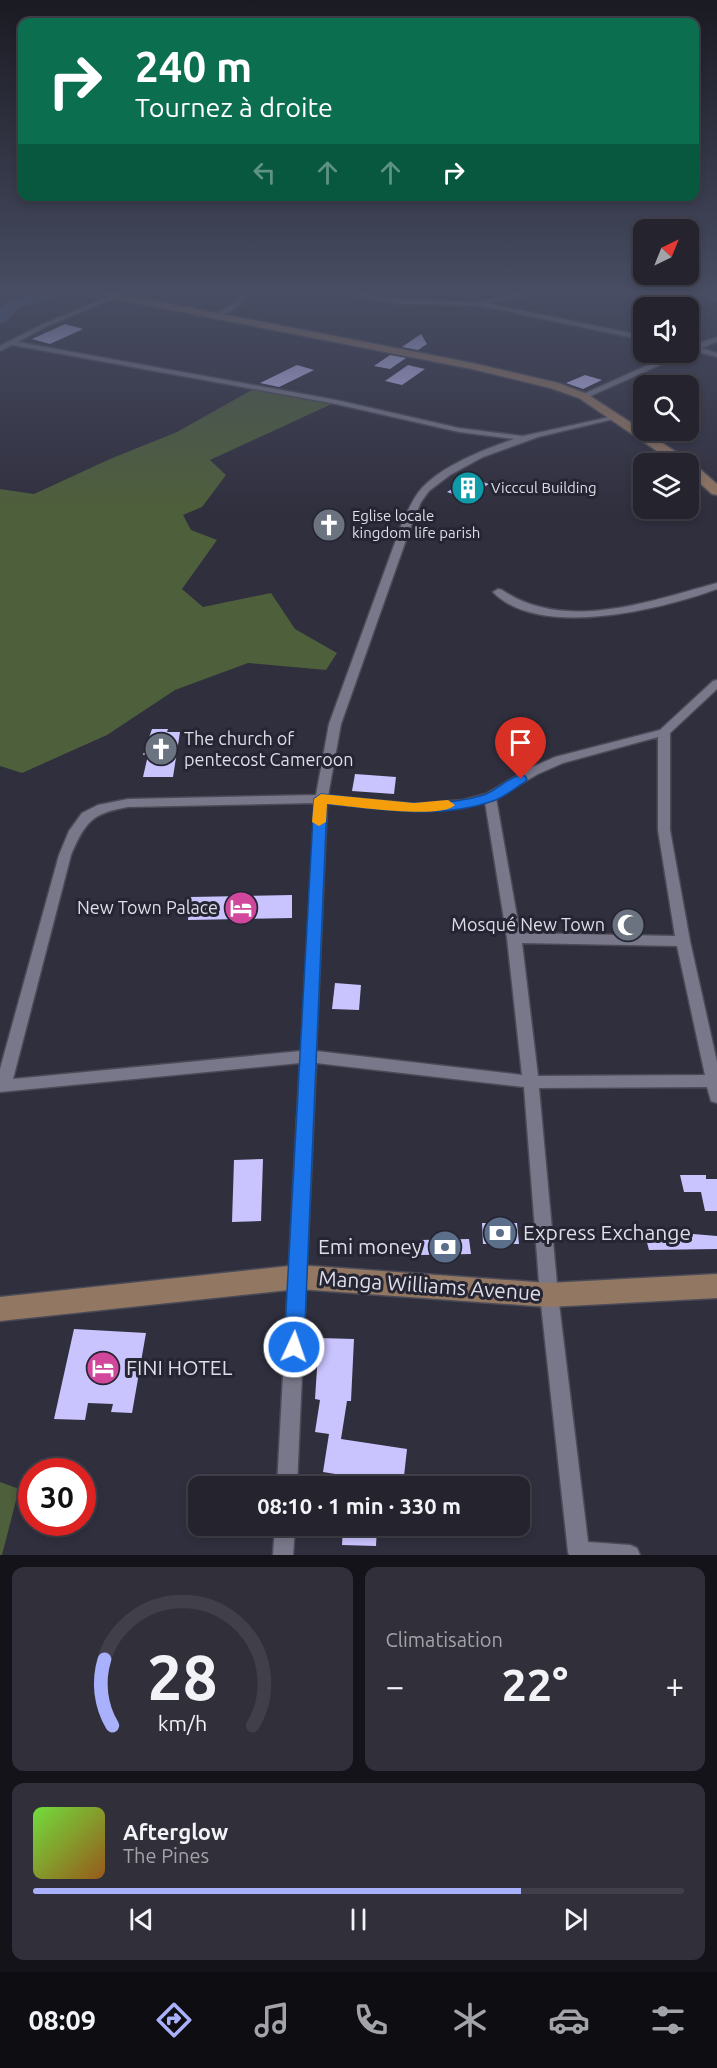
<!DOCTYPE html>
<html lang="fr">
<head>
<meta charset="utf-8">
<style>
  body { margin:0; font-family:Ubuntu,sans-serif; background:#302f3a; color:#f1f3f6; height:100vh; display:flex; flex-direction:column; font-size:22px; white-space:nowrap }
  * { box-sizing:border-box; margin:0 }
  p { font-size:20px; color:#a3a4aa }
  .icon { flex:none; width:33px; height:33px; fill:none; stroke:currentColor; stroke-width:2; stroke-linecap:round; stroke-linejoin:round }
  .map { position:relative; height:1555px; overflow:hidden }
  .details { display:flex; flex-direction:column; gap:12px; padding:12px; background:#141319; flex:1 }
  .details>* { flex:none }
  .guide { position:absolute; left:18px; top:18px; width:681px; height:183px; border-radius:12px; box-shadow:0 3px 9px #0003,0 0 0 2px #41404a; background:#0b6e4f; color:#fff; overflow:hidden }
  .needle { width:39px; rotate:43deg }
  .controls { position:absolute; left:633px; top:219px; display:grid; gap:12px }
  .controls a { display:grid; place-items:center; width:66px; height:66px; border-radius:12px; background:#24232e; box-shadow:0 3px 9px #0003,0 0 0 2px #41404a; font-size:30px }
  .speed { position:absolute; left:18px; top:1458px; display:flex; gap:12px; font-size:30px; font-weight:700; text-align:center }
  .speed>* { display:grid; place-content:center; width:78px; height:78px; border-radius:50%; background:#24232e; box-shadow:0 3px 9px #0003,0 0 0 2px #41404a; line-height:1 }
  .speed .limit { border:9px solid #d22; background:#fff; color:#111 }
  .pin { position:absolute; display:grid; place-items:center; width:51px; height:51px; color:#fff; margin:-62px -26px; border-radius:50% 50% 50% 0; rotate:-45deg; box-shadow:0 0 6px #0007 }
  .pin .icon { rotate:45deg }
  .me { position:absolute; width:66px; margin:-33px; rotate:3deg; stroke-linejoin:round; filter:drop-shadow(0 0 4px #0008) }
  .turn { display:flex; align-items:center; gap:21px; height:126px; padding:0 18px; font-size:27px }
  .turn .icon { width:78px; height:78px; stroke-width:2.5 }
  .turn b { display:block; font-size:42px; line-height:51px }
  .lanes { display:flex; align-items:center; height:57px; padding:0 18px; background:#0003; justify-content:center; gap:30px; direction:ltr }
  .lanes .off { opacity:.35 }
  .big { font-size:45px; font-weight:600; line-height:1.1 }
  .details .tile { flex:1; display:flex; flex-direction:column; justify-content:center; gap:9px; min-width:0; padding:0 21px; border-radius:12px; background:#302f3a }
  .details .dial { align-items:center; gap:0 }
  .dial svg { height:156px; overflow:visible; fill:none; stroke:#41404a; stroke-width:7; stroke-linecap:round; text-anchor:middle }
  .dial text { fill:#f1f3f6; stroke:none }
  .song { display:flex; align-items:center; gap:18px }
  .cover { width:72px; height:72px; border-radius:9px; background:linear-gradient(135deg,hsl(100 70% 55%),hsl(30 70% 35%)) }
  .played { height:6px; border-radius:3px; background:linear-gradient(90deg,#a9b0fc 75%,#41404a 75%) }
  .keys { display:flex; justify-content:space-around; direction:ltr }
  .heat { display:flex; justify-content:space-between; align-items:center; font-size:33px; direction:ltr }
  .details .tiles { flex:1; display:grid; gap:12px; grid-template-columns:1fr 1fr }
  .tile:last-child { grid-column:span 2 }
  .trip { position:absolute; left:188px; top:1476px; width:342px; height:60px; border-radius:12px; background:#24232e; box-shadow:0 3px 9px #0003,0 0 0 2px #41404a; font-weight:600; line-height:60px; text-align:center }
  .menu { display:flex; height:96px; justify-content:space-around; align-items:center; background:#0e0e12; color:#a3a4aa }
  .menu .icon { width:42px; height:42px }
  .menu .current { color:#a9b0fc }
  .menu b { font-size:27px; color:#f1f3f6 }
  .map>svg:first-child { display:block }
  .green { fill:#4e5f3b }
  .lines { fill:none; stroke-linecap:round; stroke-linejoin:round }
  .river { fill:#3c5e88; fill-rule:evenodd }
  .building { fill:#c9c4fe }
  .minor-casing { stroke:#4b4b58; stroke-width:3 }
  .secondary-casing { stroke:#4b4b58; stroke-width:3 }
  .minor { fill:#79788a; fill-rule:evenodd }
  .secondary { fill:#927762; fill-rule:evenodd }
  .route { fill:#1a73e8; stroke:#114b97; stroke-width:1.5 }
  .slow { fill:#f59e0b }
  .labels { text-anchor:middle; stroke-width:6; stroke-linejoin:round; paint-order:stroke }
  .far-poi-label { font-size:15px; fill:#dedee8; stroke:#262534; text-anchor:start }
  .poi-label { font-size:18px; fill:#dedee8; stroke:#262534; text-anchor:end }
  .near-poi-label { font-size:21px; fill:#dedee8; stroke:#262534; text-anchor:start }
  .near-street-label { font-size:21px; fill:#dedee8; stroke:#262534 }
</style>
</head>
<body>
<div class="map">
<svg width="717" height="1555" viewBox="0 0 717 1555">
  <rect width="100%" height="100%" fill="#302f3e"/>
  <g class="green">
    <path d="M257,387L336,402L210,460L226,475L202,507L183,515L191,530L217,540L182,589L203,607L271,593L295,629L337,653L326,670L248,663L175,690L107,735L22,773L0,766V489L34,494L110,459L177,432Z"/>
    <path d="M0,1482L19,1489L2,1555H0Z"/>
  </g>
  <g class="lines">
    <path class="river" d="M33,294H57L55,297L17,309L6,322L0,324V309L5,303Z"/>
  </g>
  <g class="building">
    <path d="M65,324L83,329L50,344L32,339Z"/>
    <path d="M421,334L427,344L418,350L402,347Z"/>
    <path d="M390,355L406,358L390,369L374,366Z"/>
    <path d="M297,365L314,370L279,387L260,383Z"/>
    <path d="M408,365L425,369L402,385L385,381Z"/>
    <path d="M585,375L602,380L583,389L566,383Z"/>
    <path d="M471,478L489,484L465,498L447,492Z"/>
    <path d="M342,515L344,532H316L314,518Z"/>
    <path d="M152,729H168L167,732H180L173,777H143L148,755H143Z"/>
    <path d="M355,774L396,777L394,794L352,791Z"/>
    <path d="M292,895V918L188,920L190,897Z"/>
    <path d="M335,983L361,985L359,1010L332,1009Z"/>
    <path d="M263,1159L261,1221L232,1222L234,1160Z"/>
    <path d="M680,1175H706V1179H717V1211H705L701,1192H684Z"/>
    <path d="M482,1223H517L519,1244H483Z"/>
    <path d="M693,1234L717,1236V1249L649,1250L645,1235Z"/>
    <path d="M469,1239L471,1254L421,1255L420,1240Z"/>
    <path d="M74,1329L146,1333L132,1413L111,1412L113,1404L88,1403L85,1420L54,1419Z"/>
    <path d="M319,1338L354,1339L351,1401H347L341,1439L407,1449L403,1485L323,1472L329,1434L315,1432L320,1400L315,1399Z"/>
    <path d="M343,1526H377L376,1546L342,1545Z"/>
  </g>
  <g class="lines">
    <defs>
      <g id="minor">
        <path d="M115,294L117,295V297L45,327L18,342L336,400L459,428L523,436L614,416L618,418L538,437L483,457L450,475L429,491L421,502L411,526L341,724L328,796L414,804L463,800L486,794L530,768L555,757L660,730L713,681L717,680V689L670,733V830L690,941L717,1062V1103L711,1101L707,1087L539,1088L558,1295L588,1542L630,1545L637,1548L640,1555H569L568,1552L540,1295L524,1087L316,1063L297,1486H277L300,1063L0,1092V1069L59,855L69,831L82,813L98,805L128,799L316,795L329,724L401,526C407,513 412,499 422,488C443,465 485,449 514,439L459,432L336,404L12,345L0,351V346L41,325ZM658,737V830L675,936L520,933L496,798L538,774L563,763ZM485,802L507,938L522,1075L316,1051L327,803C382,809 430,816 485,802ZM315,803L301,1051L13,1079L71,855C85,822 92,813 128,807ZM522,943L677,946L705,1075L538,1076Z"/>
        <path d="M243,294H249C242,303 228,316 216,316V314L237,301Z"/>
        <path d="M345,294H361L402,300L480,302L517,294H530L487,303L644,336V340L476,305L402,304Z"/>
        <path d="M699,294H708L717,298V302Z"/>
        <path d="M717,337V342L701,348L717,353V357C705,354 699,351 687,353L586,398L579,396L677,352H688L690,346Z"/>
        <path d="M717,583V589C663,609 539,640 493,592L498,589L502,590C565,633 650,601 717,583Z"/>
        <path d="M275,1526H295L293,1555H273Z"/>
      </g>
      <g id="secondary">
        <path d="M100,294H120L472,363L558,383L587,394L693,463L717,484V495L712,494L688,473V464H676L579,398L550,388L472,369L105,297Z"/>
        <path d="M298,1265L549,1283L717,1274V1298L549,1307L298,1289L0,1321V1297Z"/>
      </g>
    </defs>
    <use href="#minor" class="minor-casing"/>
    <use href="#secondary" class="secondary-casing"/>
    <use href="#minor" class="minor"/>
    <use href="#secondary" class="secondary"/>
  </g>
  <linearGradient id="sky" x2="0" y2="1"><stop stop-color="#1a1a22"/><stop offset="0.57" stop-color="#484d63"/><stop offset="1" stop-color="#484d63" stop-opacity="0"/></linearGradient>
  <rect width="717" height="512" fill="url(#sky)"/>
  <path class="route" d="M521,775L525,776L527,779L525,782C515,788 505,797 493,801C440,820 382,809 327,804L304,1347L301,1354L294,1357L287,1354L284,1347L314,799L321,794C374,799 431,811 484,795C497,790 507,778 521,775Z"/>
  <path class="slow" d="M321,794L414,803L448,800L455,805C441,820 350,806 327,804L326,822L319,826L312,822L314,799Z"/>
  <defs>
    <symbol id="building-disc" viewBox="-11 -11 22 22"><circle r="9.5" fill="#0f9aa8" stroke="#262534"/><path d="M-4-6H4V6H1V3H-1V6H-4ZM-2.5-4.3h1.7v1.8h-1.7ZM.8-4.3h1.7v1.8H.8ZM-2.5-1h1.7V.8h-1.7ZM.8-1h1.7V.8H.8Z" fill="#fff"/></symbol>
    <symbol id="church-disc" viewBox="-11 -11 22 22"><circle r="9.5" fill="#6b7280" stroke="#262534"/><path d="M-1.2-6h2.4v3.5h3.3v2.4h-3.3V6h-2.4V-.1h-3.3v-2.4h3.3Z" fill="#fff"/></symbol>
    <symbol id="hotel-disc" viewBox="-11 -11 22 22"><circle r="9.5" fill="#d1479c" stroke="#262534"/><path d="M-6-4.5h1.5V1H6V5H4.5V3h-9V5H-6ZM-4 0a1.8 1.8 0 1 1 3.6 0ZM.5 0V-2.5h3Q6-2.5 6 0Z" fill="#fff"/></symbol>
    <symbol id="mosque-disc" viewBox="-11 -11 22 22"><circle r="9.5" fill="#6b7280" stroke="#262534"/><path d="M3.5-4.9A6 6 0 1 0 3.5 4.9A5 5 0 1 1 3.5-4.9Z" fill="#fff"/></symbol>
    <symbol id="bank-disc" viewBox="-11 -11 22 22"><circle r="9.5" fill="#5c6f8a" stroke="#262534"/><path d="M-6-4H6V4H-6ZM0-2.3a2.3 2.3 0 1 0 0 4.6a2.3 2.3 0 1 0 0-4.6Z" fill="#fff"/></symbol>
  </defs>
  <g fill-rule="evenodd">
    <use href="#building-disc" x="449" y="469" width="38" height="38"/>
    <use href="#church-disc" x="310" y="506" width="38" height="38"/>
    <use href="#church-disc" x="142" y="730" width="38" height="38"/>
    <use href="#hotel-disc" x="222" y="889" width="38" height="38"/>
    <use href="#mosque-disc" x="609" y="906" width="38" height="38"/>
    <use href="#bank-disc" x="481" y="1214" width="38" height="38"/>
    <use href="#bank-disc" x="426" y="1228" width="38" height="38"/>
    <use href="#hotel-disc" x="84" y="1349" width="38" height="38"/>
  </g>
  <g class="labels">
    <g class="far-poi-label">
      <text x="491" y="493">Vicccul Building</text>
      <text x="352" y="521">Eglise locale<tspan x="352" dy="17">kingdom life parish</tspan></text>
    </g>
    <g class="poi-label">
      <text x="184" y="745" text-anchor="start">The church of<tspan x="184" dy="21">pentecost Cameroon</tspan></text>
      <text x="218" y="914">New Town Palace</text>
      <text x="605" y="931">Mosqué New Town</text>
    </g>
    <g class="near-poi-label">
      <text x="523" y="1240">Express Exchange</text>
      <text x="422" y="1254" text-anchor="end">Emi money</text>
      <text x="126" y="1375">FINI HOTEL</text>
    </g>
    <g class="near-street-label">
      <text transform="translate(430 1286) rotate(4)" y="7">Manga Williams Avenue</text>
    </g>
  </g>
</svg>
<div class="controls">
<a><svg class="needle" viewBox="-14 -14 28 28"><path d="M0-13l5 13h-10z" fill="#e53935"/><path d="M0 13l5-13h-10z" fill="#a3a4aa"/></svg></a>
<a><svg class="icon" aria-label="sound" viewBox="0 0 24 24"><path d="M4 9h4l5-4v14l-5-4H4zM17 9q2 3 0 6"/></svg></a>
<a><svg class="icon" aria-label="search" viewBox="0 0 24 24"><circle cx="10" cy="10" r="6"/><path d="M15 15l6 6"/></svg></a>
<a><svg class="icon" aria-label="layers" viewBox="0 0 24 24"><path d="M12 4l9 5-9 5-9-5zM3 14l9 5 9-5"/></svg></a>
</div>
<div class="speed"><div class="limit">30</div></div>
<div class="pin" style="left:521px;top:779px;background:#d93025"><svg class="icon" aria-label="arrive" viewBox="0 0 24 24"><path d="M6 21V4h12l-3 4 3 4H6"/></svg></div>
<svg class="me" style="left:294px;top:1347px" viewBox="-20 -20 40 40"><circle r="17" fill="#1a73e8" stroke="#fff" stroke-width="3"/><path d="M0-11L8 9 0 5-8 9z" fill="#fff"/></svg>
<div class="trip">08:10 · 1 min · 330 m</div>
<div class="guide">
<div class="turn"><svg class="icon" aria-label="right" viewBox="0 0 24 24"><path d="M7 20v-9h11M14 6l5 5-5 5"/></svg><div><b>240 m</b>Tournez à droite</div></div>
<div class="lanes"><svg class="icon off" aria-label="left" viewBox="0 0 24 24"><path d="M17 20v-9H6M10 6l-5 5 5 5"/></svg><svg class="icon off" aria-label="ahead" viewBox="0 0 24 24"><path d="M12 20V5M6 11l6-6 6 6"/></svg><svg class="icon off" aria-label="ahead" viewBox="0 0 24 24"><path d="M12 20V5M6 11l6-6 6 6"/></svg><svg class="icon" aria-label="right" viewBox="0 0 24 24"><path d="M7 20v-9h11M14 6l5 5-5 5"/></svg></div>
</div>
</div>
<section class="details">
<div class="tiles">
<div class="tile dial"><svg viewBox="0 0 100 80">
<path d="M14 69A42 42 0 1 1 86 69"/>
<path d="M14 69A42 42 0 0 1 10 35" stroke="#a9b0fc"/>
<text x="50" y="56" font-size="32" font-weight="700">28</text>
<text x="50" y="72" font-size="11">km/h</text>
</svg></div>
<div class="tile"><p>Climatisation</p>
<div class="heat"><a>−</a><b class="big">22°</b><a>+</a></div>
</div>
<div class="tile">
<div class="song"><i class="cover"></i><div><b>Afterglow</b><p>The Pines</p></div></div>
<div class="played"></div>
<div class="keys"><svg class="icon" aria-label="previous" viewBox="0 0 24 24"><path d="M18 5L8 12l10 7zM5 5v14"/></svg><svg class="icon" aria-label="pause" viewBox="0 0 24 24"><path d="M8 5v14M16 5v14"/></svg><svg class="icon" aria-label="next" viewBox="0 0 24 24"><path d="M6 5l10 7-10 7zM19 5v14"/></svg></div>
</div>
</div>
</section>
<nav class="menu">
<b>08:09</b>
<svg class="icon current" aria-label="directions" viewBox="0 0 24 24"><path d="M12 3l9 9-9 9-9-9zM9 14v-3h6M13 9l2 2-2 2"/></svg>
<svg class="icon" aria-label="music" viewBox="0 0 24 24"><path d="M9 18V5l10-2v13"/><circle cx="6" cy="18" r="3"/><circle cx="16" cy="16" r="3"/></svg>
<svg class="icon" aria-label="phone" viewBox="0 0 24 24"><path d="M5 4h4l2 5-3 2q2 4 5 5l2-3 5 2v4C11 20 4 13 5 4z"/></svg>
<svg class="icon" aria-label="climate" viewBox="0 0 24 24"><path d="M12 3v18M4 7l16 10M4 17L20 7"/></svg>
<svg class="icon" aria-label="car" viewBox="0 0 24 24"><path d="M5 17H2v-5l4-1 3-4h7l3 4 3 1v5h-3M9 17h6M6 11h13"/><circle cx="7" cy="17" r="2"/><circle cx="17" cy="17" r="2"/></svg>
<svg class="icon" aria-label="filters" viewBox="0 0 24 24"><path d="M4 7h16M4 17h16"/><circle cx="9" cy="7" r="2"/><circle cx="15" cy="17" r="2"/></svg>
</nav>
</body>
</html>
